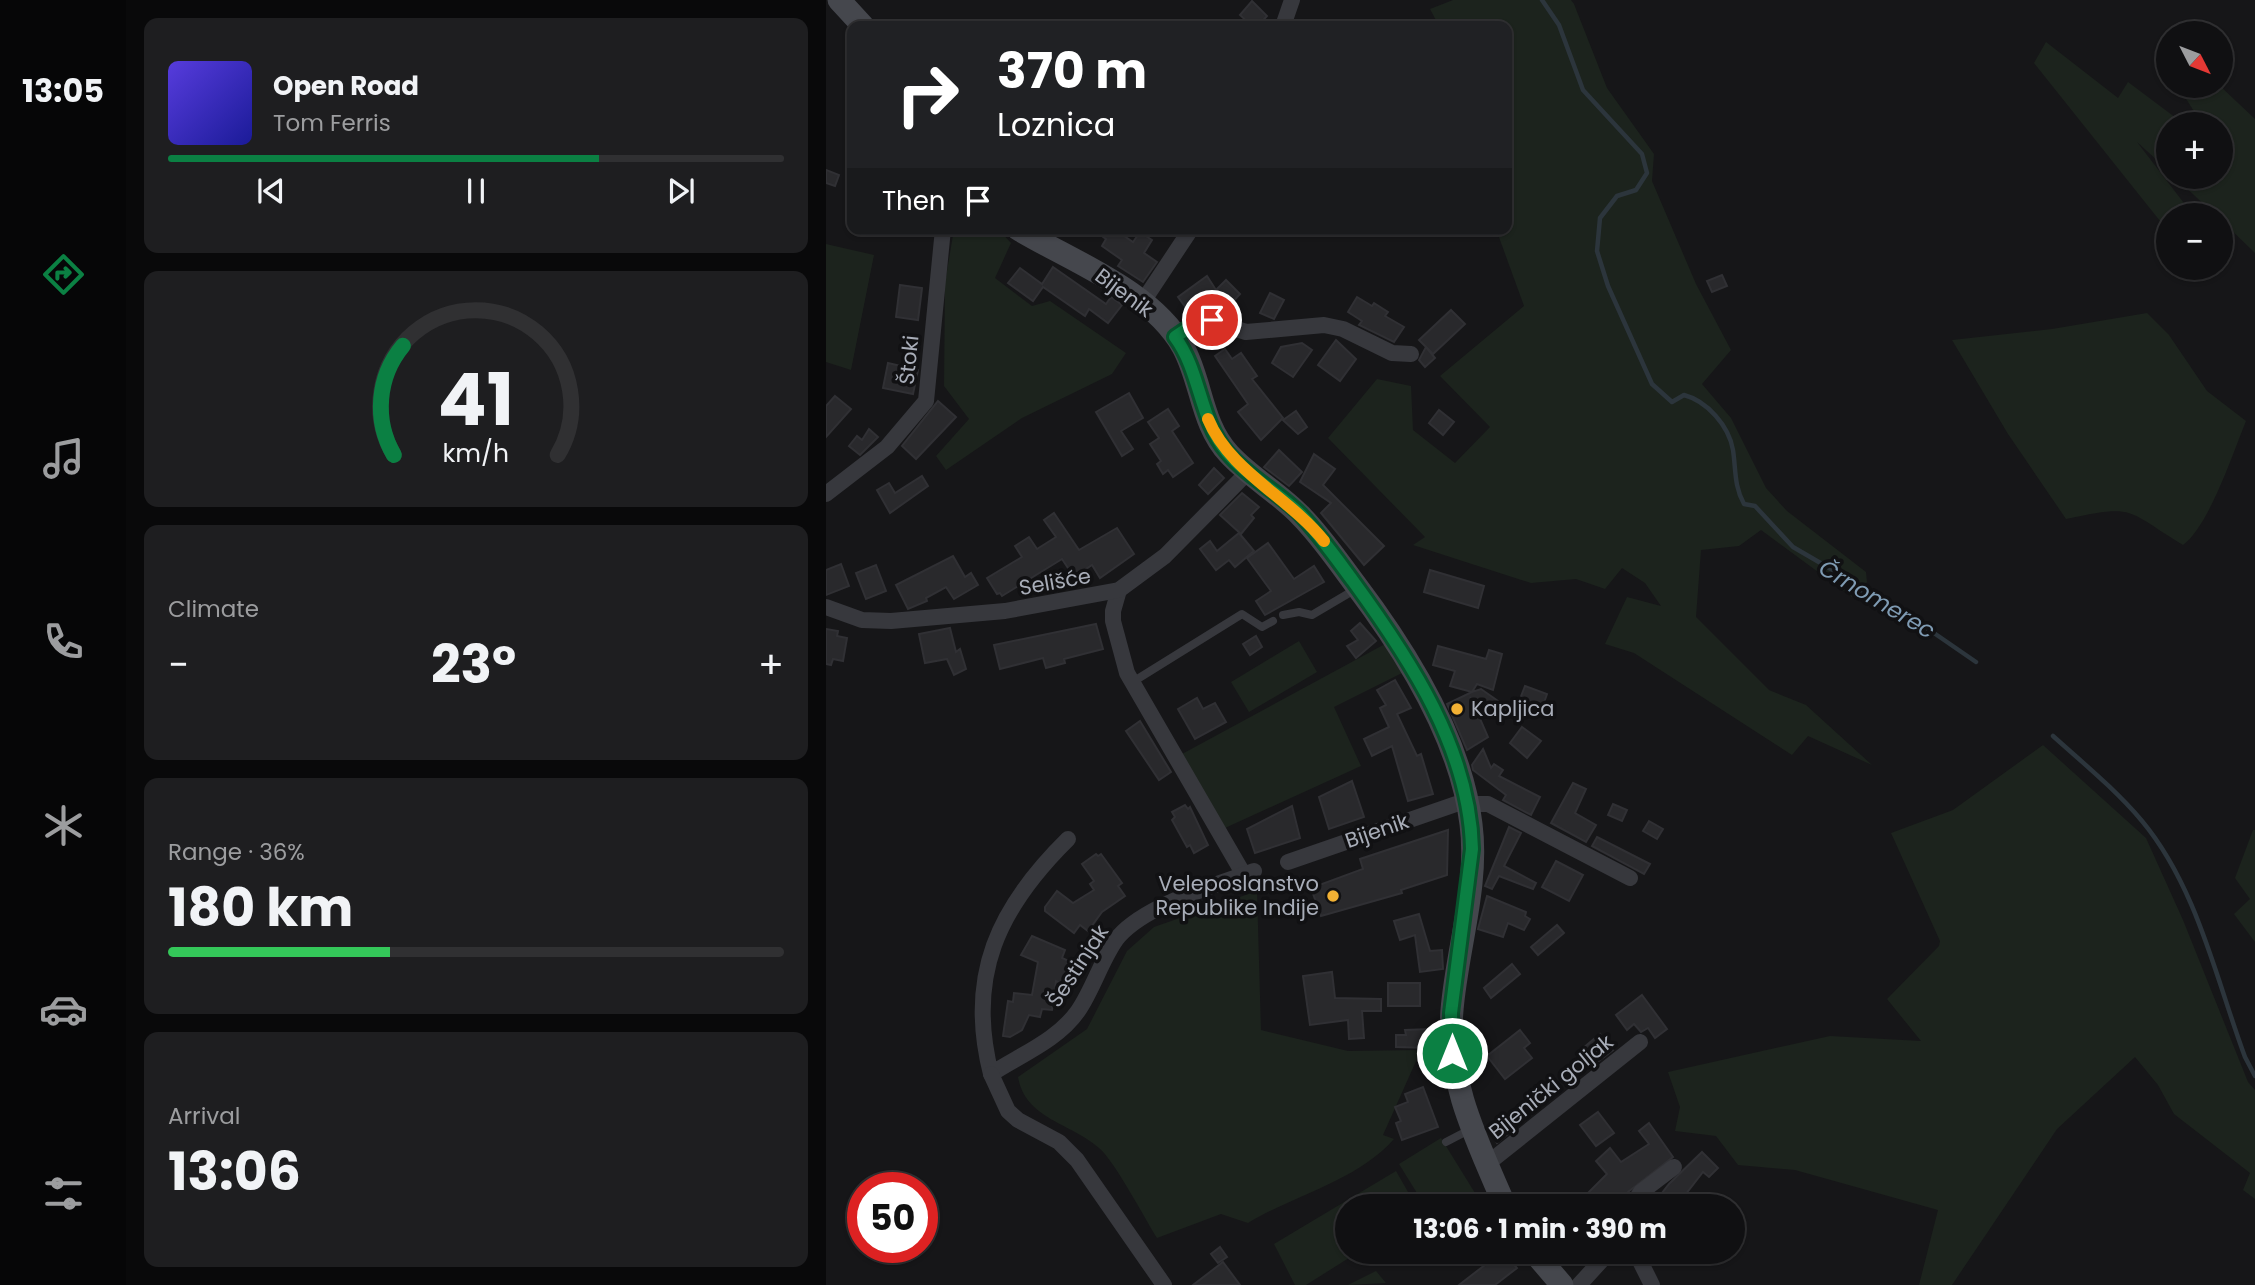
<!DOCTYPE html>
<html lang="en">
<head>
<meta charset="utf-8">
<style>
  body { margin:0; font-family:Poppins,sans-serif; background:#1e1e20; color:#f1f3f6; height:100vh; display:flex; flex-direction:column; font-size:26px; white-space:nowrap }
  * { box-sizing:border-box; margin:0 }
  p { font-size:23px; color:#9c9d9f }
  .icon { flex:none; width:38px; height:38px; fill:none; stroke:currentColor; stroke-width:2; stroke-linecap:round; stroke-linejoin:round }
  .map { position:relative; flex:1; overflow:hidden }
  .sheet { display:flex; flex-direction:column; gap:18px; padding:18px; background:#09090a; width:700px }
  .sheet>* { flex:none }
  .hud { position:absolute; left:21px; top:21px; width:665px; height:214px; border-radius:14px; box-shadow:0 2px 5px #0004,0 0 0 2px #303032; background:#202124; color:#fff; overflow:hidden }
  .needle { width:46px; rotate:132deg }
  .fabs { position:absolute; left:1330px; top:21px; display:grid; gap:14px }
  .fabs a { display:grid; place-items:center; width:77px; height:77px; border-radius:50%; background:#101012; box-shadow:0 2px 5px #0004,0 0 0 2px #303032; font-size:35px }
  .speed { position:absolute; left:21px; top:1172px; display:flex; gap:14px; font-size:35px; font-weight:700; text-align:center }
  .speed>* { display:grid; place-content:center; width:91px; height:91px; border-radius:50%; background:#101012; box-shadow:0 2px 5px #0004,0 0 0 2px #303032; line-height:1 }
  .speed .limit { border:10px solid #d22; background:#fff; color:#111 }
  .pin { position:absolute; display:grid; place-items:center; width:60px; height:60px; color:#fff; margin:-30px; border:4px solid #fff; border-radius:50%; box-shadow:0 2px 7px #0007 }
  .me { position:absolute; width:77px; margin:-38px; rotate:0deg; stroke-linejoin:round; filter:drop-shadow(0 0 5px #0008) }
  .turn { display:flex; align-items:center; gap:24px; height:147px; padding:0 35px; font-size:32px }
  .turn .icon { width:91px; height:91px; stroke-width:2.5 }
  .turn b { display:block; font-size:49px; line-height:60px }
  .then { display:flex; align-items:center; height:66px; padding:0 35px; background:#0003; gap:14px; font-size:26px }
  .big { font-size:52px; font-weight:700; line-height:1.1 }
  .sheet .tile { flex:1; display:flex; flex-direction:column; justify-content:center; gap:10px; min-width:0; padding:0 24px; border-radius:14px; background:#1e1e20 }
  .sheet .dial { align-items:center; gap:0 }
  .dial svg { height:182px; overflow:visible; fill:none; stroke:#303032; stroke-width:7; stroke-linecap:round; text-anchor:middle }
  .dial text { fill:#f1f3f6; stroke:none }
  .song { display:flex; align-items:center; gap:21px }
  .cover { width:84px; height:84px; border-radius:10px; background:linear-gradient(135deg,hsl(250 70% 55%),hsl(240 70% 35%)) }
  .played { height:7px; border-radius:4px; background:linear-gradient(90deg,#0b8043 70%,#303032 70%) }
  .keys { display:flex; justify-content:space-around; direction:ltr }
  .heat { display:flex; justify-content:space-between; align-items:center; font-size:38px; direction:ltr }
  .charge { height:10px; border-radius:5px; background:linear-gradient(90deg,#34c759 36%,#303032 0) }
  .trip { position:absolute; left:509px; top:1194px; width:410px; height:70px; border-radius:35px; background:#101012; box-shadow:0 2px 5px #0004,0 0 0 2px #303032; font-weight:700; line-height:70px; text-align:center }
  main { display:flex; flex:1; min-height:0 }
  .dock { display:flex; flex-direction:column; width:126px; justify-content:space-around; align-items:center; background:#060607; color:#9c9d9f }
  .dock .icon { width:49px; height:49px }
  .dock .selected { color:#0b8043 }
  .dock b { font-size:32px; color:#f1f3f6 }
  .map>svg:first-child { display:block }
  .green { fill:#1c231d }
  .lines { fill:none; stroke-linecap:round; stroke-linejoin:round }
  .stream { stroke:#2c353c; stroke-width:4.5 }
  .building { fill:#29292c; stroke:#303034; stroke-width:2 }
  .service { stroke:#37383d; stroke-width:8 }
  .minor { stroke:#37383d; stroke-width:16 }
  .secondary { stroke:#45474d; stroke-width:23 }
  .route-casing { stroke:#07532c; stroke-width:18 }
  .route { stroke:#0b8043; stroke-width:12 }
  .slow { stroke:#f59e0b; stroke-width:12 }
  .poi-dot { fill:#f2b134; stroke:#111113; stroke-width:2.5 }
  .labels { text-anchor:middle; stroke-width:7; stroke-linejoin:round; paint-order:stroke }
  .street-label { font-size:21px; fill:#a8adb8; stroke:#111113 }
  .poi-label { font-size:21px; fill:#a8adb8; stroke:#111113; text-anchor:start }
  .water-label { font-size:23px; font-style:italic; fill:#7f9bb3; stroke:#111113 }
</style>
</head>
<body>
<main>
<nav class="dock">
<b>13:05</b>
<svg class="icon selected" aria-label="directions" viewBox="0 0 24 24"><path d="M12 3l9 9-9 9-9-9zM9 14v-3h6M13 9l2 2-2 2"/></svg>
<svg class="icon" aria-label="music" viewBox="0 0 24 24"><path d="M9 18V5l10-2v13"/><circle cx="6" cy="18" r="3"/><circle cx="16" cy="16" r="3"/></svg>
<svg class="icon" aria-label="phone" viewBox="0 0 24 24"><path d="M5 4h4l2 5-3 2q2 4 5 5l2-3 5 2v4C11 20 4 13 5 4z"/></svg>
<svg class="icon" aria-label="climate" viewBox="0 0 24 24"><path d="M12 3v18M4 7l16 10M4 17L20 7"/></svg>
<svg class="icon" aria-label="car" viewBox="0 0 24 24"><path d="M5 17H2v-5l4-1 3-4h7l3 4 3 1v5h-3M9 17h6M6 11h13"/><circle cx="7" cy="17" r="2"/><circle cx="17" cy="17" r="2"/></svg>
<svg class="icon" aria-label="filters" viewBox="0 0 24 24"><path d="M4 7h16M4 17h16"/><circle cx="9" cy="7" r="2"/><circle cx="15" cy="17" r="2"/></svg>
</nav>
<section class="sheet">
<div class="tile">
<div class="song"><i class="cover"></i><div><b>Open Road</b><p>Tom Ferris</p></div></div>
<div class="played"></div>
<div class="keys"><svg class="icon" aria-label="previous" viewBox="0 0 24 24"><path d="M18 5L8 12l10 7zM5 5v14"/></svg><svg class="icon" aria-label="pause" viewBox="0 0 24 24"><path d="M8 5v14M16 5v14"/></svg><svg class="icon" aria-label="next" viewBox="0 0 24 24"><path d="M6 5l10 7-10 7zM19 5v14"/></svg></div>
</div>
<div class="tile dial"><svg viewBox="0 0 100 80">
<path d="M14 69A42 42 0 1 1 86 69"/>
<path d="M14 69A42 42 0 0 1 18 21" stroke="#0b8043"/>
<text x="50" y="56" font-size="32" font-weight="700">41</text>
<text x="50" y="72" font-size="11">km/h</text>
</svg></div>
<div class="tile"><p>Climate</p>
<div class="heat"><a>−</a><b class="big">23°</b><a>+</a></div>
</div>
<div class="tile"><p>Range · 36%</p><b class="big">180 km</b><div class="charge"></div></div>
<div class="tile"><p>Arrival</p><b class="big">13:06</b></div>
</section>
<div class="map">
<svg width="1429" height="1285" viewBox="0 0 1429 1285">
  <rect width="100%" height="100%" fill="#161618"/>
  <g class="green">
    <path d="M627,0H745L748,4L781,88L828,154L826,181L870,284L905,350L876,384L905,418L940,488L961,511L1040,572L1041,582L1026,597L935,530L913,546L875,550L870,617L943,690L980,705L1046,765L982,736L966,755L808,653L779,644L801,597L835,606L819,583L796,568L779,589L750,579L705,583L587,545L599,537L502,438L551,379L585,386L587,430L629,463L664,427L614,376L698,306L670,229H681V26H613L604,9Z"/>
    <path d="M1220,42L1292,98L1302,82L1358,124H1342V170L1311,142L1364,211L1362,215H1342V231L1208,63Z"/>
    <path d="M1352,86H1394L1429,119V253L1395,220V215H1389L1349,177H1395V124H1376Z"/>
    <path d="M128,229H172L185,243L169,278L206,306L224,301L300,353L286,374L196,418L120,470L110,456L143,419L118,386L119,283Z"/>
    <path d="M0,244L48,255L25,370L0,362Z"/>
    <path d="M1321,313L1343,335L1381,391L1420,421C1407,453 1383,526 1357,545C1299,510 1311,504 1240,519L1182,434L1126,340L1226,329Z"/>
    <path d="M473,641L491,672L423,712L405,682Z"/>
    <path d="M559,644L576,673L508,707L535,766L399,828L356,754Z"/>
    <path d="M1217,745L1320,838L1357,920L1422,1082L1429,1090V1199L1417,1190L1424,1173L1348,1114L1332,1085L1309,1057L1231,1129L1126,1285H1093L1112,1210L969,1170L912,1165L890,1136L849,1131L854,1107L842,1072L1004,1036L1095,1041L1061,999L1113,946L1114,941L1065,833L1127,810Z"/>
    <path d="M1427,830H1429V942L1408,914L1424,899L1409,878Z"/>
    <path d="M431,891L435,1030L522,1051L595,1050L557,1135L568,1139C531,1181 468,1195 422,1223L395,1214L331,1238C319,1219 288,1160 273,1148C245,1123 199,1119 192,1077L261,1029L301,951L328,927Z"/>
    <path d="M615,1138L657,1206H599L573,1164Z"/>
    <path d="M570,1171L590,1206H522V1251H534L480,1285H469L448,1244Z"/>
    <path d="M550,1271L560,1283L522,1285Z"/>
  </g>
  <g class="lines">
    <g class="stream">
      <path d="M716,0L733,25L757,90L816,154L821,173L810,190L791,196L774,218L771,251L782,286L826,384L846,402L858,395C881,401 903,426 907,450C910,470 908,486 918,504L929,506L967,547L1010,572L1038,596L1076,611L1150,662"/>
      <path d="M1227,736C1257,763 1290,790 1316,821C1371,887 1390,979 1419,1057L1429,1076"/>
    </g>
  </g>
  <g class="building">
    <path d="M426,1L441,16L432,26H426L414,15Z"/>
    <path d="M0,170L13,175L9,186L0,183Z"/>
    <path d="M266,229H288L307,242L314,232L326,240L318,253L331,262L317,282L292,266L296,260L276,246L280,239Z"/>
    <path d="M227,267L280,304L285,297L296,305L282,323L263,309L259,316L217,287L207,301L182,283L194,268L216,284Z"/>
    <path d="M896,275L901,286L886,292L881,281Z"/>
    <path d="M381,276L390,290L400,280L414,294L403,306L394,298L365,315L352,297Z"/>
    <path d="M74,285L96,288L92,320L70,317Z"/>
    <path d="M444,293L458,300L448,319L434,313Z"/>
    <path d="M531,297L546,306L548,303L562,312L559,316L578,327L568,342L533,325L536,321L522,312Z"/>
    <path d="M625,310L639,324L607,354L593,340Z"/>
    <path d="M510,340L530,359L514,381L492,365Z"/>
    <path d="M476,343L486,350L467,377L446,363L455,347Z"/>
    <path d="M600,347L609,358L599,367L593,360Z"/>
    <path d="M399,349L406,359L415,353L431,376L426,379L457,418L435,440L412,412L422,404L389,356Z"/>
    <path d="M62,363L92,370L87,394L57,388Z"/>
    <path d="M303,393L317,418L295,431L307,449L296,456L270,412Z"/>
    <path d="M9,396L25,409L0,437V406Z"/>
    <path d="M112,401L130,417L90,459L76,446Z"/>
    <path d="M342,409L353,426L346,431L367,463L347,477L342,470L337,474L331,464L335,461L324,444L333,438L322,422Z"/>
    <path d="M613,410L628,422L617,435L603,423Z"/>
    <path d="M470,411L481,427L472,434L457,420Z"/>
    <path d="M43,429L52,437L34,455L23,446L31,436L36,440Z"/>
    <path d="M453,450L476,472L463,486L438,467Z"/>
    <path d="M488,454L509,469L497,485L558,546L538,565L495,513L505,503L474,482Z"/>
    <path d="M388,468L398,478L382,494L373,485Z"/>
    <path d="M96,476L102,486L64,513L51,490L63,483L69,493Z"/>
    <path d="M416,493L433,507L425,515L428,518L415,534L394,515Z"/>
    <path d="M228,513L253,550L291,528L308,554L274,578L266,565L248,577L236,559L176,596L174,593L171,594L161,578L196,557L189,546L203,537L211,549L230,537L218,520Z"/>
    <path d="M413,533L428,551L409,567L403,560L390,570L374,549L384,541L391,551Z"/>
    <path d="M442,543L468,579L488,566L498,582L439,615L430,601L445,591L421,558Z"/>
    <path d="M127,556L139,577L145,573L152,585L128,599L120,587L100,598L101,601L82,609L70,585Z"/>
    <path d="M15,564L23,586L0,595V570Z"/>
    <path d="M50,565L60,591L40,599L30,573Z"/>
    <path d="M604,570L658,586L652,608L598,592Z"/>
    <path d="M534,623L550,641L530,658L521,646L532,640L525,631Z"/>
    <path d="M270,624L277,649L238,659L239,663L220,668L217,658L174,669L168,645Z"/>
    <path d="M124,628L130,652L134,649L140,669L128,675L121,659L99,663L93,634Z"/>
    <path d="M0,629L12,631L11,636L21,638L17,661L7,659L5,665L0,664Z"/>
    <path d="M430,636L436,647L424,655L417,644Z"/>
    <path d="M612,646L660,659L663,650L676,654L667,690L651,684L646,692L655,689L682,708L680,711L645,698L662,737L641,750L621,704L646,692L624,686L629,671L607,665Z"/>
    <path d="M569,680L585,708L571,714L591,756L595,754L607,794L582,801L566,746L546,756L538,739L563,727L554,708L560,705L551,690Z"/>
    <path d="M699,686L721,694L716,708L694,699Z"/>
    <path d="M371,698L377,709L389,703L400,722L369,739L352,709Z"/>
    <path d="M314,721L345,772L333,780L300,731Z"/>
    <path d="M696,727L715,741L701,758L684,743Z"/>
    <path d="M657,749L665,768L668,764L677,770L673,776L714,797L705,815L677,800L680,795L647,770L646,765Z"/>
    <path d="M526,781L538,817L503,829L493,797Z"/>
    <path d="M747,783L760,789L749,813L770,825L760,842L725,823Z"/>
    <path d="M787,804L801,810L796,821L782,815Z"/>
    <path d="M359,805L362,809L364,807L382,845L368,853L364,845L361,847L346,820L349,817L346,812Z"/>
    <path d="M466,806L474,838L429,853L421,829Z"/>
    <path d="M823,821L837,829L831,839L817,831Z"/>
    <path d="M683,827L695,833L678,866L710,883L707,889L673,876L666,889L659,886Z"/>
    <path d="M622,830L621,875L575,890L576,893L495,916L485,888L537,869L534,859Z"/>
    <path d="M771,837L824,864L818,874L766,846Z"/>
    <path d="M270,854L272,856L275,854L296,883L292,886L299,896L276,912L262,931L254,925L248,933L219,911V907L231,891L247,903L268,890L264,884L268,881L256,864Z"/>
    <path d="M730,861L757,875L743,901L716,887Z"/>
    <path d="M661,896L700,912L699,916L704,919L698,930L682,923L677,937L652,929Z"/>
    <path d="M593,914L604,951L616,950L617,969L594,972L589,935L574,940L568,921Z"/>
    <path d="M731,925L738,933L712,955L705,947Z"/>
    <path d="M206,936L239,950L236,958L245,962L236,984L230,981L226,1010L216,1009L214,1017L203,1015L196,1030L184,1037L177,1036L182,1001L187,1002L188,993L206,995L212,962L195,955Z"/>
    <path d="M686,964L694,974L665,998L658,988Z"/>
    <path d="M506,972L509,998L555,999V1011H536L538,1038L523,1039L522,1020L484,1025L477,976Z"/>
    <rect x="562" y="983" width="32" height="23"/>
    <path d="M816,995L841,1029L829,1038L822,1028L815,1032L808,1024L801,1030L790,1015Z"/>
    <path d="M605,1029V1048L570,1047V1035H580L579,1030Z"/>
    <path d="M694,1030L704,1043L698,1048L706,1058L679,1079L661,1056Z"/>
    <path d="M774,1034L787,1050L770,1063L757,1048Z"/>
    <path d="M597,1087L612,1127L576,1140L570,1123L575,1121L569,1107L582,1102L579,1094Z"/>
    <path d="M772,1112L788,1133L770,1146L754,1125Z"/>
    <path d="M673,1119L683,1133L671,1143L661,1126Z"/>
    <path d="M823,1123L847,1157L784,1206H769L759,1196L781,1174L770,1161L784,1148L795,1162L823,1144L813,1131Z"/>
    <path d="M876,1152L892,1168L883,1177L877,1172L856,1199L865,1206H826L843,1184Z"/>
    <path d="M394,1247L401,1257L392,1263L385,1254Z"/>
    <path d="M677,1251L691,1268L669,1285H633Z"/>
    <path d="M397,1262L414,1285H367Z"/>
  </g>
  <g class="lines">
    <g class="service">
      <path d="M457,615L473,612L486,615L530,589"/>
      <path d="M305,683L416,614L436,627L447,621"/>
      <path d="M620,1142L645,1129"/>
      <path d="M632,1252L633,1251"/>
    </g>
    <g class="minor">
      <path d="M457,26L466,0"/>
      <path d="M316,303L365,229"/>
      <path d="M349,337L379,319L420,332L498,325L517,329L566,353L585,354"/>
      <path d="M0,494L61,447L100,401L117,229"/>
      <path d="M293,590L287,611V621L301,673L418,875"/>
      <path d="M0,607L36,620L65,621L179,611L293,590L339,556L422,472"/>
      <path d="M242,839C172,908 140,976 165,1074C194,1055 232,1040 252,1011C267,990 278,953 293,936C322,904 388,886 428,871"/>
      <path d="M462,862L630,804H662L804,878"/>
      <path d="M165,1074L182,1111L192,1120L233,1142L251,1160L338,1285"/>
      <path d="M661,1164L814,1042"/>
      <path d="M805,1206L815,1192L848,1167"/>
      <path d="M809,1251L826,1285"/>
      <path d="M753,1285L784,1251"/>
    </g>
    <g class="secondary">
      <path d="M13,0L37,26"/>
      <path d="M192,229C245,261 325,290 357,347C376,382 375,424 403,454C424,477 453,493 474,515C495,536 511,560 529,584C579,650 635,740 645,824C653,885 631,949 626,1010C620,1081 652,1143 679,1206"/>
      <path d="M707,1251L736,1285"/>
    </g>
  </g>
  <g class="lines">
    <defs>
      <path id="route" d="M386,320H374L349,337C375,372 373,419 401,452C422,477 452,492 474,514C494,535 510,558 527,581C584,659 644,750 646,849L625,1013L626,1053"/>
    </defs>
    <use href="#route" class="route-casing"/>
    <use href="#route" class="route"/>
    <path class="slow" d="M382,419C404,472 463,497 498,541"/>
  </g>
  <g class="poi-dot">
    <circle cx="631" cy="709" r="7"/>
    <circle cx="507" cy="896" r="7"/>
  </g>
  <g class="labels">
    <g class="street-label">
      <text transform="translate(298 293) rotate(37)" y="7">Bijenik</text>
      <text transform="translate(83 360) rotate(-84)" y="7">Štoki</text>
      <text transform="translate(229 582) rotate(-10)" y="7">Selišće</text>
      <text transform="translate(551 831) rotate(-19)" y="7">Bijenik</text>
      <text transform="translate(252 966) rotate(-57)" y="7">Šestinjak</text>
      <text transform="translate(725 1087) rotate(-39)" y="7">Bijenički goljak</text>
    </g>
    <g class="poi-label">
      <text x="645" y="716">Kapljica</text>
      <text x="493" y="891" text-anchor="end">Veleposlanstvo<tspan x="493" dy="24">Republike Indije</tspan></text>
    </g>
    <g class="water-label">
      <text transform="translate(1051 599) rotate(31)" y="8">Črnomerec</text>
    </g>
  </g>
</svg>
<div class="fabs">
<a><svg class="needle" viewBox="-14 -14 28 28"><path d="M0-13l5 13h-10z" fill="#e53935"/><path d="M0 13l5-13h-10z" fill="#9c9d9f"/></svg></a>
<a>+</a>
<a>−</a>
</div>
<div class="speed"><div class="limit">50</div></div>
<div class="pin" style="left:386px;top:320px;background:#d93025"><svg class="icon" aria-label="arrive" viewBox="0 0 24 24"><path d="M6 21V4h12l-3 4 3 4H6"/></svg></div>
<svg class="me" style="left:626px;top:1053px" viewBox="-20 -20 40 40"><circle r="17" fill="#0b8043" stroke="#fff" stroke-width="3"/><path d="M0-11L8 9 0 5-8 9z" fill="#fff"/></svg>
<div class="trip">13:06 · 1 min · 390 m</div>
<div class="hud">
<div class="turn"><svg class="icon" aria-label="right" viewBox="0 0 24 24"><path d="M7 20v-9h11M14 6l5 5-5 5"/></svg><div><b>370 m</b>Loznica</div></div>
<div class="then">Then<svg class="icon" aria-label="arrive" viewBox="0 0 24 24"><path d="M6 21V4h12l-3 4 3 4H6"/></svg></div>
</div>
</div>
</main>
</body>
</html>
